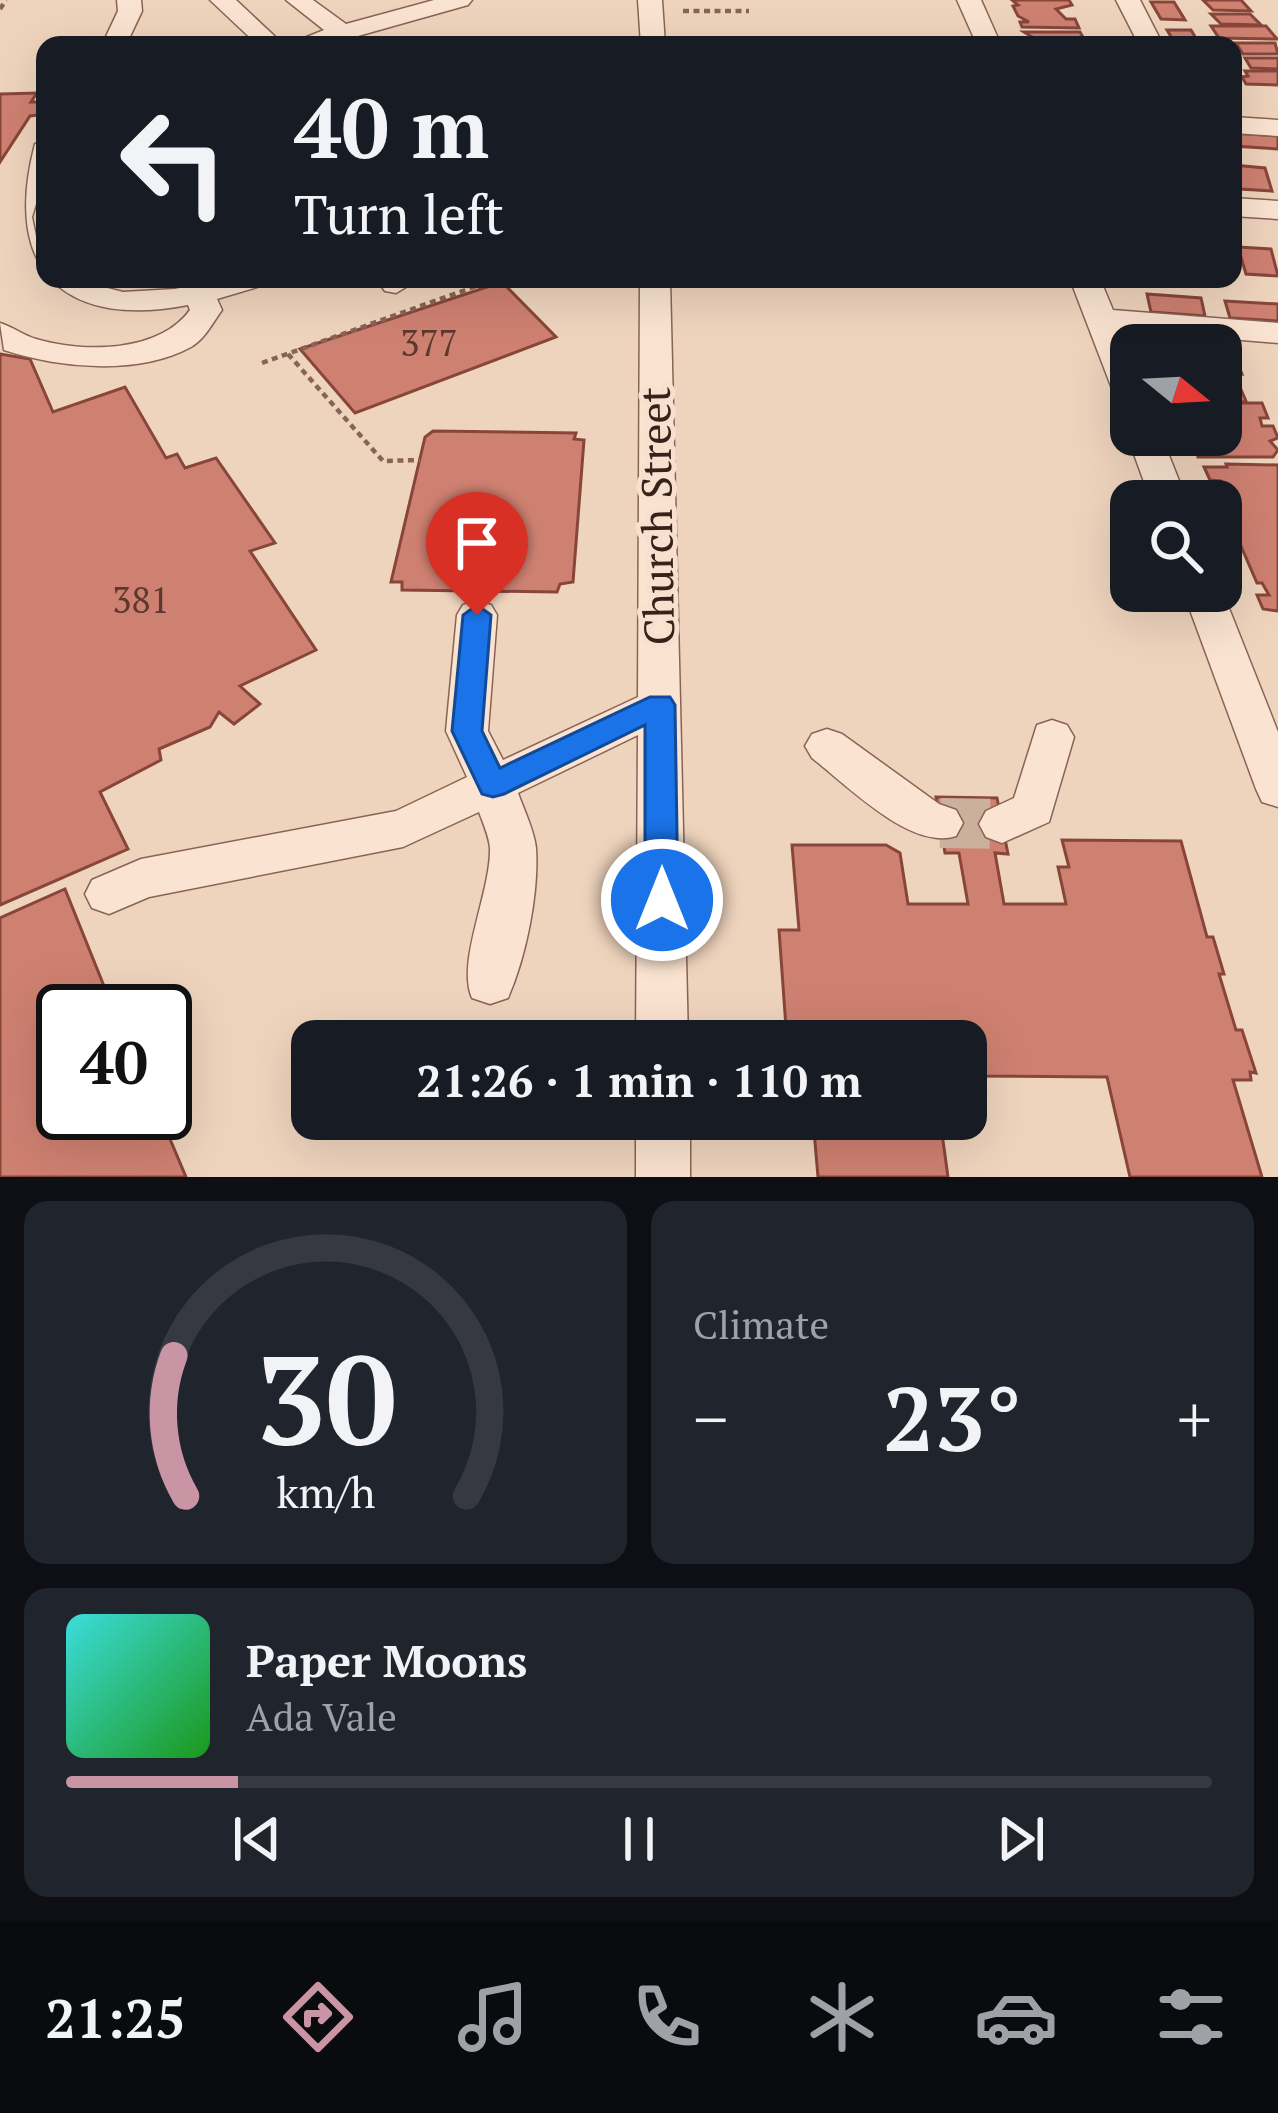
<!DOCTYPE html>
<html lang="en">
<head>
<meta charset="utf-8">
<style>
  body { margin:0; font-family:"PT Serif",serif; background:#20242c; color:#f1f3f6; height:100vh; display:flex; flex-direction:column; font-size:45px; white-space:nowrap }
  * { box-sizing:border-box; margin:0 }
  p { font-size:39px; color:#9ea1a6 }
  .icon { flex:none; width:66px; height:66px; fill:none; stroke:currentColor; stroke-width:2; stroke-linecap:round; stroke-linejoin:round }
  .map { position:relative; height:1177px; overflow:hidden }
  .drawer { display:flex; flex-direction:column; gap:24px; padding:24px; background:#0d0f14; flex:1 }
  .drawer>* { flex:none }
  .hud { position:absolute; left:36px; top:36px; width:1206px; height:252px; border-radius:24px; box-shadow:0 12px 48px #0002; background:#171b24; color:#f1f3f6; overflow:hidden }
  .needle { width:78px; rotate:108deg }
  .fabs { position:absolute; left:1110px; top:324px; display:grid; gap:24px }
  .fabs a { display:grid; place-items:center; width:132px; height:132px; border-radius:24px; background:#171b24; box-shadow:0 12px 48px #0002; font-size:60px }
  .speed { position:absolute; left:36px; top:984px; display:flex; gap:24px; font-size:60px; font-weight:700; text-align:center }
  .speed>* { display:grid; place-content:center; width:156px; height:156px; border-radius:50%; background:#171b24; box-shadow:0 12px 48px #0002; line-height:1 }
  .speed .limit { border:6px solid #111; border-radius:18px; background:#fff; color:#111 }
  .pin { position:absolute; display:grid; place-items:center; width:102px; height:102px; color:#fff; margin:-123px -51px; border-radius:50% 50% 50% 0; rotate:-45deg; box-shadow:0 0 12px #0007 }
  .pin .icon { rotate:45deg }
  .me { position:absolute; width:132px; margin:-66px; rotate:0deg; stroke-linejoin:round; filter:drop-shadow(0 0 9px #0008) }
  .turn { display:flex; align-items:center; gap:42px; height:252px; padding:0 60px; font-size:54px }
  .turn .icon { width:156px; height:156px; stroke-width:2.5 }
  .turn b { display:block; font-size:84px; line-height:102px }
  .big { font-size:90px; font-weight:700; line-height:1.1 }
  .drawer .tile { flex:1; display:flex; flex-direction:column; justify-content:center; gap:18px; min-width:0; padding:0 42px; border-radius:24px; background:#20242c }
  .drawer .dial { align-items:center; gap:0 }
  .dial svg { height:312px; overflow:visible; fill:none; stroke:#363941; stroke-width:7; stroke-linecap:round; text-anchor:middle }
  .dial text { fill:#f1f3f6; stroke:none }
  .song { display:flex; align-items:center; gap:36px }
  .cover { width:144px; height:144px; border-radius:18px; background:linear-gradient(135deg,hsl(180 70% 55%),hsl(120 70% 35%)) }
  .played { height:12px; border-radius:6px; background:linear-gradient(90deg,#c995a5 15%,#363941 15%) }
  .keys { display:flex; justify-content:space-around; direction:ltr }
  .heat { display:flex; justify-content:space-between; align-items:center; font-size:66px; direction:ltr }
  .drawer .tiles { flex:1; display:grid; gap:24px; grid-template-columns:1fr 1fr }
  .tile:last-child { grid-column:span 2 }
  .trip { position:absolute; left:291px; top:1020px; width:696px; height:120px; border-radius:24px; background:#171b24; box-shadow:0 12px 48px #0002; font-weight:700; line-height:120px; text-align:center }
  .tabs { display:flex; height:192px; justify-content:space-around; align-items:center; background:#090b0e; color:#9ea1a6 }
  .tabs .icon { width:84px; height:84px }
  .tabs .current { color:#c995a5 }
  .tabs b { font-size:54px; color:#f1f3f6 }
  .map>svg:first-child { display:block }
  .building { fill:#cf8171; stroke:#88463b; stroke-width:3 }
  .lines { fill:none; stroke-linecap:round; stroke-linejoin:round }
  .minor-tunnel { stroke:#cab09d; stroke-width:50; stroke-dasharray:50 24; stroke-linecap:butt }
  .minor-casing { stroke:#886456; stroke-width:3 }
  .path { stroke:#886456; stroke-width:4.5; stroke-dasharray:6 4.5; stroke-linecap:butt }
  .minor { fill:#fae3d0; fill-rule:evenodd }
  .route { fill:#1a73e8; stroke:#114b97; stroke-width:3 }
  .labels { text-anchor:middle; stroke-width:10; stroke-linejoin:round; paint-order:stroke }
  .number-label { font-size:36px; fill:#5c3930 }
  .street-label { font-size:42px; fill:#36211b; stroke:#f7e0cd }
</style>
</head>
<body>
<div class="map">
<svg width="1278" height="1177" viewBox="0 0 1278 1177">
  <rect width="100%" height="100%" fill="#efd4bd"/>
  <g class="building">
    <path d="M1012,0H1069L1072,5L1056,9L1066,19H1075L1079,28L1022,27L1020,22H1029L1018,16L1013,6L1018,5Z"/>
    <path d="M1203,0H1241L1251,11L1213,10Z"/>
    <path d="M1151,2H1174L1185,20L1161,19Z"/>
    <path d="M1211,14H1250L1261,25L1221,24Z"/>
    <path d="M1211,26H1266L1277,39L1219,38Z"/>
    <path d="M1167,30H1191L1200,45H1176Z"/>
    <path d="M1024,32H1080L1084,39H1075L1078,45H1029L1037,40Z"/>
    <path d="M1236,43H1275L1278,54H1243Z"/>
    <path d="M1245,58H1278V69L1251,68Z"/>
    <path d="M1245,71H1278V85L1246,84L1242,77L1248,76Z"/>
    <path d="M37,93L31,102H45L37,115L30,116L0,162V94Z"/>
    <path d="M1233,133L1278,136V149L1233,146Z"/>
    <path d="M1233,165L1265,168L1272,191L1240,189Z"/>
    <path d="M1238,247L1271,249L1278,276L1246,274Z"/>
    <path d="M502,282L556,337L355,413L300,349Z"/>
    <path d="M1147,294L1201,298L1205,316L1151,312Z"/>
    <path d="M1225,301L1278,304V321L1230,318Z"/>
    <path d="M0,354L30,359L53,412L125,387L166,458L177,454L185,468L216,458L275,543L250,551L316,650L240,686L260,704L234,724L219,712L210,727L159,749L161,760L100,792L128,849L0,905Z"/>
    <path d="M1221,354L1235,357L1242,374L1226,373L1236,378L1246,401L1240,403H1262L1268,418H1260L1262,426H1273L1278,438L1270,441L1278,450L1273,457H1198L1194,444L1210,445L1194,435H1221Z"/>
    <path d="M433,431L576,433L574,439L584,440L573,582L560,584L557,592L402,590V582H391L425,437Z"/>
    <path d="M1226,464L1278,465V611L1263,609L1257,595H1269L1262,583H1257L1234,530H1239L1238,526H1230L1224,501H1218L1212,485H1223L1221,481L1210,480L1204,467H1227Z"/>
    <path d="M936,797L997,798L1008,854L995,853L1004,904H1066L1058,867H1069L1062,840L1181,841L1207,937H1213L1224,974H1219L1236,1030H1242L1256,1073L1250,1072L1251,1080H1233L1262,1177H1130L1107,1077L966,1076V1041H787L779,930H799L792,845H886L900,853L908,904H968L959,853H945Z"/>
    <path d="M65,889L114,1011H63V1113H159L186,1177H0V918Z"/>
    <path d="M813,1119H940L948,1177H818Z"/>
  </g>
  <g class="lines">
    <path class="minor-tunnel" d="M940,823L1002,824"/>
    <defs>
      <g id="minor">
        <path d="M117,0H141L142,11L126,45H102L118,11Z"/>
        <path d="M210,0H236L284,45H258Z"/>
        <path d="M286,0H313L346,24L434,0H472L468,5L326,45H287L324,30Z"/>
        <path d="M638,0H662L665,45H641Z"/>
        <path d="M957,0H981L1001,45H977Z"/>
        <path d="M1116,0H1140L1163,45H1139Z"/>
        <path d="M1233,117L1278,120V136L1233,133Z"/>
        <path d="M45,142V174L32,217L45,279H72L123,292L175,289L221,279H268L264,285L217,299L222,310C213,322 205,339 191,347C138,376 59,368 4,350L0,323C13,327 23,335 36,339C83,353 159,353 190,310L188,305C72,328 0,277 35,144Z"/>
        <path d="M1233,198L1278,201V219L1233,216Z"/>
        <path d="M376,279H408L411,284L396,293L385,291Z"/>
        <path d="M640,279H670L688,1041H636L638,735L518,793C524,810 534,830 536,848C539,893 526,957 508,998L490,1004L472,998C456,962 491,892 490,848C489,836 483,823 479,812L403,847L149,897L109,914L92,908L85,894L92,880L141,859L396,811L467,777L446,731L457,615L463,605L477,601L491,605L497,615L488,731L503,760L638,697Z"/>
        <path d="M1070,279H1100L1113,310L1278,323V343L1120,330L1131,357V410L1119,407Z"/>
        <path d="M1131,428V435H1161L1187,501H1151L1127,435Z"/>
        <path d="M1221,588L1278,732V807L1262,802L1256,789L1183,591Z"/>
        <path d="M1052,720L1067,725L1074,737L1049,822L1002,843L986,837L979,824L986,811L1014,798L1037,725Z"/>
        <path d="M827,729L842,734L939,804L956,810L963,823L956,836C911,851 847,785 812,758L805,746L812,734Z"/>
        <rect x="636" y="1119" width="54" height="58"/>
      </g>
    </defs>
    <use href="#minor" class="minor-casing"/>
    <g class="path">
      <path d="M0,9L6,0"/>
      <path d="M683,11H749"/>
      <path d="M288,354L383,461L420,460"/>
      <path d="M262,363L496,279"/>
    </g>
    <use href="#minor" class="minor"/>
  </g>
  <path class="route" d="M477,605L491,615L482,731L500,768L650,697H670L675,705L678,900L673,910L662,914L650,910L645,900V725L504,794L493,797L482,794L452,731L463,615Z"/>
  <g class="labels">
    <g class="number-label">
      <text x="429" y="356">377</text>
      <text x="141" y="613">381</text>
    </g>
    <g class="street-label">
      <text transform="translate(657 516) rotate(-91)" y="15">Church Street</text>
    </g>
  </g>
</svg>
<div class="fabs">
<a><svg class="needle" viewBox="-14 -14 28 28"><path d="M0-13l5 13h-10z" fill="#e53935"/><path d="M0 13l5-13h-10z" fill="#9ea1a6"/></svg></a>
<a><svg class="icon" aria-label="search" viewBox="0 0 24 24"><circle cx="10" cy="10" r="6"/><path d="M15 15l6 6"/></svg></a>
</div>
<div class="speed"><div class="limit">40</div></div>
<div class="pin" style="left:477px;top:615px;background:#d93025"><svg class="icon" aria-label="arrive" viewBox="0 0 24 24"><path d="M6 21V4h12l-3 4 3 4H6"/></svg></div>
<svg class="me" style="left:662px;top:900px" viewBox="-20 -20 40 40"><circle r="17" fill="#1a73e8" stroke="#fff" stroke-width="3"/><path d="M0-11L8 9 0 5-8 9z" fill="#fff"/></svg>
<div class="trip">21:26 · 1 min · 110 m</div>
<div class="hud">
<div class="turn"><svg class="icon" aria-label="left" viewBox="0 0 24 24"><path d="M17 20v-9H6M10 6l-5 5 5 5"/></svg><div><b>40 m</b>Turn left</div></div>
</div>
</div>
<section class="drawer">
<div class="tiles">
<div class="tile dial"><svg viewBox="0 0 100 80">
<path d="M14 69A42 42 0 1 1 86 69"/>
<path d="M14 69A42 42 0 0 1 11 33" stroke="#c995a5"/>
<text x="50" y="56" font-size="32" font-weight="700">30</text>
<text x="50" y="72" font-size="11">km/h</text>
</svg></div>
<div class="tile"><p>Climate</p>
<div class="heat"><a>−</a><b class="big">23°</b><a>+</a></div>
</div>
<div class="tile">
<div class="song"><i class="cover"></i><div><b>Paper Moons</b><p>Ada Vale</p></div></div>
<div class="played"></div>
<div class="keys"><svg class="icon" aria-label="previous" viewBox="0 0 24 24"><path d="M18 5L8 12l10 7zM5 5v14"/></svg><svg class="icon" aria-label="pause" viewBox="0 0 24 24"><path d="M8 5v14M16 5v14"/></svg><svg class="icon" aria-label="next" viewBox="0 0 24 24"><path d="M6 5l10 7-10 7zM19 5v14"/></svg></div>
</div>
</div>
</section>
<nav class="tabs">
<b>21:25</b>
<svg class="icon current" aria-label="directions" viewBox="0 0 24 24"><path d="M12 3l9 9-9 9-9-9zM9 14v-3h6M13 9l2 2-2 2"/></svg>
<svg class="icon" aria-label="music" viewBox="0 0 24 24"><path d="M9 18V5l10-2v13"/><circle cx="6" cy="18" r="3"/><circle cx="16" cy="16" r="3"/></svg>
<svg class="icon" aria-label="phone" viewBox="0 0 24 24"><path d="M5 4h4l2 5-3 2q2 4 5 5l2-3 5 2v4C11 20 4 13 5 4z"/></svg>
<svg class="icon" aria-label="climate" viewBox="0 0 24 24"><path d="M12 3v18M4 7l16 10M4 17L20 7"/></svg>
<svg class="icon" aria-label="car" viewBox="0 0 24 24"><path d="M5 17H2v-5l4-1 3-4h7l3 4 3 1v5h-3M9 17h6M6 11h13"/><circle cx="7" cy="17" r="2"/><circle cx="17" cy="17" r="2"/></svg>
<svg class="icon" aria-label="filters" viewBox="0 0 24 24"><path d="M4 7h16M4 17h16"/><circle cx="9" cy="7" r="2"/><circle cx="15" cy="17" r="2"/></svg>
</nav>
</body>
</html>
